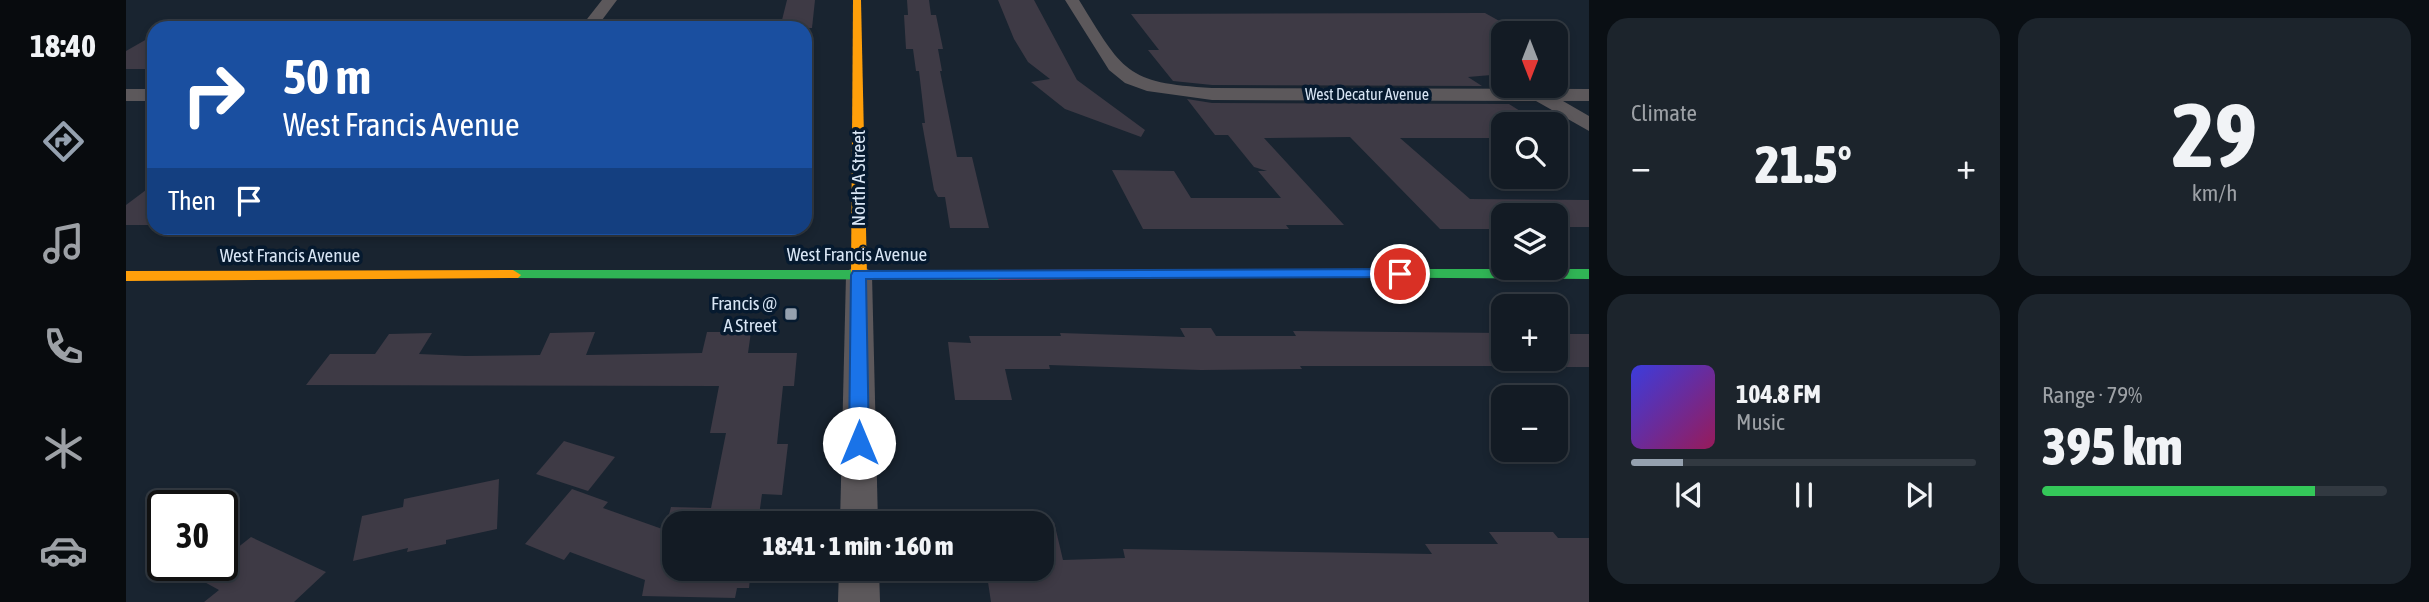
<!DOCTYPE html>
<html lang="en">
<head>
<meta charset="utf-8">
<style>
  body { margin:0; font-family:"Asap Condensed",sans-serif; background:#1c242c; color:#f1f3f6; height:100vh; display:flex; flex-direction:column; font-size:26px; white-space:nowrap }
  * { box-sizing:border-box; margin:0 }
  p { font-size:23px; color:#9da1a6 }
  .icon { flex:none; width:38px; height:38px; fill:none; stroke:currentColor; stroke-width:2; stroke-linecap:round; stroke-linejoin:round }
  .map { position:relative; flex:1; overflow:hidden }
  .side { display:flex; flex-direction:column; gap:18px; padding:18px; background:#0a0f14; width:840px }
  .side>* { flex:none }
  .banner { position:absolute; left:21px; top:21px; width:665px; height:214px; border-radius:21px; box-shadow:0 4px 10px #0003,0 0 0 2px #323941; background:#1a4fa0; color:#fff; overflow:hidden }
  .needle { width:46px; rotate:180deg }
  .tools { position:absolute; left:1365px; top:21px; display:grid; gap:14px }
  .tools a { display:grid; place-items:center; width:77px; height:77px; border-radius:14px; background:#131b24; box-shadow:0 4px 10px #0003,0 0 0 2px #323941; font-size:35px }
  .speed { position:absolute; left:21px; top:490px; display:flex; gap:14px; font-size:35px; font-weight:700; text-align:center }
  .speed>* { display:grid; place-content:center; width:91px; height:91px; border-radius:50%; background:#131b24; box-shadow:0 4px 10px #0003,0 0 0 2px #323941; line-height:1 }
  .speed .limit { border:4px solid #111; border-radius:10px; background:#fff; color:#111 }
  .pin { position:absolute; display:grid; place-items:center; width:60px; height:60px; color:#fff; margin:-30px; border:4px solid #fff; border-radius:50%; box-shadow:0 2px 7px #0007 }
  .me { position:absolute; width:77px; margin:-38px; rotate:0deg; stroke-linejoin:round; filter:drop-shadow(0 0 5px #0008) }
  .turn { display:flex; align-items:center; gap:24px; height:147px; padding:0 21px; font-size:32px }
  .turn .icon { width:91px; height:91px; stroke-width:2.5 }
  .turn b { display:block; font-size:49px; line-height:60px }
  .then { display:flex; align-items:center; height:66px; padding:0 21px; background:#0003; gap:14px; font-size:26px }
  .big { font-size:52px; font-weight:800; line-height:1.1 }
  .side .widget { flex:1; display:flex; flex-direction:column; justify-content:center; gap:10px; min-width:0; padding:0 24px; border-radius:21px; background:#1c242c }
  .side .dial { align-items:center; gap:0 }
  .dial b { font-size:91px; line-height:1 }
  .song { display:flex; align-items:center; gap:21px }
  .cover { width:84px; height:84px; border-radius:10px; background:linear-gradient(135deg,hsl(240 70% 55%),hsl(330 70% 35%)) }
  .played { height:7px; border-radius:4px; background:linear-gradient(90deg,#95a1af 15%,#323941 15%) }
  .keys { display:flex; justify-content:space-around; direction:ltr }
  .heat { display:flex; justify-content:space-between; align-items:center; font-size:38px; direction:ltr }
  .charge { height:10px; border-radius:5px; background:linear-gradient(90deg,#34c759 79%,#323941 0) }
  .side .tiles { flex:1; display:grid; gap:18px; grid-template-columns:repeat(2,1fr) }
  .trip { position:absolute; left:536px; top:511px; width:392px; height:70px; border-radius:21px; background:#131b24; box-shadow:0 4px 10px #0003,0 0 0 2px #323941; font-weight:800; line-height:70px; text-align:center }
  main { display:flex; flex:1; min-height:0 }
  .tab-bar { display:flex; flex-direction:column; width:126px; justify-content:space-around; align-items:center; background:#080b0e; color:#9da1a6 }
  .tab-bar .icon { width:49px; height:49px }
  .tab-bar .selected { color:#95a1af }
  .tab-bar b { font-size:32px; color:#f1f3f6 }
  .map>svg:first-child { display:block }
  .building { fill:#3e3a45 }
  .lines { fill:none; stroke-linecap:round; stroke-linejoin:round }
  .street { fill:#5c585b; fill-rule:evenodd }
  .fast { fill:#30b455; fill-rule:evenodd }
  .slow { fill:#ff9f0a; fill-rule:evenodd }
  .jam { fill:#e5322d; fill-rule:evenodd }
  .route { fill:#1a73e8; stroke:#114b97; stroke-width:2 }
  .poi-dot { fill:#95a1af; stroke:#061a2f; stroke-width:2.5 }
  .labels { text-anchor:middle; stroke-width:7; stroke-linejoin:round; paint-order:stroke }
  .far-street-label { font-size:16px; fill:#d8e5f4; stroke:#061a2f }
  .street-label { font-size:19px; fill:#d8e5f4; stroke:#061a2f }
  .poi-label { font-size:19px; fill:#d8e5f4; stroke:#061a2f; text-anchor:end }
</style>
</head>
<body>
<main>
<nav class="tab-bar">
<b>18:40</b>
<svg class="icon selected" aria-label="directions" viewBox="0 0 24 24"><path d="M12 3l9 9-9 9-9-9zM9 14v-3h6M13 9l2 2-2 2"/></svg>
<svg class="icon" aria-label="music" viewBox="0 0 24 24"><path d="M9 18V5l10-2v13"/><circle cx="6" cy="18" r="3"/><circle cx="16" cy="16" r="3"/></svg>
<svg class="icon" aria-label="phone" viewBox="0 0 24 24"><path d="M5 4h4l2 5-3 2q2 4 5 5l2-3 5 2v4C11 20 4 13 5 4z"/></svg>
<svg class="icon" aria-label="climate" viewBox="0 0 24 24"><path d="M12 3v18M4 7l16 10M4 17L20 7"/></svg>
<svg class="icon" aria-label="car" viewBox="0 0 24 24"><path d="M5 17H2v-5l4-1 3-4h7l3 4 3 1v5h-3M9 17h6M6 11h13"/><circle cx="7" cy="17" r="2"/><circle cx="17" cy="17" r="2"/></svg>
</nav>
<div class="map">
<svg width="1463" height="602" viewBox="0 0 1463 602">
  <rect width="100%" height="100%" fill="#192430"/>
  <g class="building">
    <path d="M661,0H689L686,28H654Z"/>
    <path d="M781,0H803L805,15H810L817,49H812L816,71H814L831,157H846L863,228H824L819,197H812L808,190L796,123H799L793,71H790L787,49H780L778,15H782Z"/>
    <path d="M872,0H908L951,80L1019,130L1015,137L939,109L905,82L924,79L902,62L888,39Z"/>
    <path d="M1359,13L1377,23V74L1342,77L1356,86L1086,85L1047,81L1022,50H1033L1005,14Z"/>
    <path d="M28,35V69H0V51Z"/>
    <path d="M1061,99L1086,103L1383,104L1415,124H1377V138H1274L1344,199L1463,200V227H1430V215H1377V229H1314L1224,137L1138,138L1218,225H1160L1163,229H1017L986,170L1048,171L1065,198H1155L1132,171H1141L1128,167L1102,135H1089Z"/>
    <path d="M28,184V225H0V205Z"/>
    <path d="M1054,328H1085L1090,336H1170L1167,331L1377,333V366H1174L1176,369L1075,370L923,365L924,369H879L886,400H829L822,342L845,343L843,336H935L934,333L1059,337Z"/>
    <path d="M469,332L460,355L576,353L581,332H625L622,353H671L668,386H657L651,444H662L656,495L636,494L632,523H548V569H625L623,588H611L609,598L516,596L519,580L444,552L438,560L399,544L446,489L482,502L477,508L539,530L545,507L585,508L600,433H584L593,386L180,385L204,354H249L263,334L306,333L293,354L339,356L414,355L424,333Z"/>
    <rect x="1430" y="334" width="33" height="33"/>
    <path d="M438,441L489,457L462,491L410,474Z"/>
    <path d="M373,479L371,529L320,540V544L281,552L282,548L227,561L236,516L277,507L278,499Z"/>
    <path d="M928,522L937,560L999,558L997,549L1306,554L1299,544H1372L1363,532H1427L1432,538H1463V602H865L860,569H915V523H853Z"/>
    <path d="M125,537L200,572L168,602H78L93,590L73,579L90,565H96V560Z"/>
  </g>
  <g class="lines">
    <g class="street">
      <path d="M476,0H491L470,28H454Z"/>
      <path d="M939,0H953C997,71 999,83 1086,88L1463,89V101H1437L1463,116V131L1410,101L1086,100L1021,91L999,83L983,70Z"/>
      <rect x="0" y="89" width="28" height="12"/>
      <path d="M733,267L742,269L746,275L752,523H714L720,275L724,269Z"/>
      <path d="M713,569H753L754,602H712Z"/>
    </g>
    <g class="fast">
      <path d="M1172,269H1463V279L1167,277L1164,274Z"/>
      <path d="M387,270H873L881,275L873,280L382,278L379,275L382,272Z"/>
    </g>
    <g class="slow">
      <path d="M727,0H735L741,275L733,280L725,275Z"/>
      <path d="M387,270L395,275L392,278L0,281V271Z"/>
    </g>
    <path class="jam" d="M1172,269L1177,271L1180,274L1177,277L873,280L865,275L873,270Z"/>
  </g>
  <path class="route" d="M1274,269L1279,271L1281,274L1279,277L740,279L743,443L740,448L733,450L726,448L723,443L725,275L727,271Z"/>
  <rect class="poi-dot" x="658" y="307" width="14" height="14" rx="3.5"/>
  <g class="labels">
    <g class="far-street-label">
      <text x="1241" y="100">West Decatur Avenue</text>
    </g>
    <g class="street-label">
      <text transform="translate(732 178) rotate(-90)" y="7">North A Street</text>
      <text x="731" y="261">West Francis Avenue</text>
      <text x="164" y="262">West Francis Avenue</text>
    </g>
    <g class="poi-label">
      <text x="651" y="310">Francis @<tspan x="651" dy="22">A Street</tspan></text>
    </g>
  </g>
</svg>
<div class="tools">
<a><svg class="needle" viewBox="-14 -14 28 28"><path d="M0-13l5 13h-10z" fill="#e53935"/><path d="M0 13l5-13h-10z" fill="#9da1a6"/></svg></a>
<a><svg class="icon" aria-label="search" viewBox="0 0 24 24"><circle cx="10" cy="10" r="6"/><path d="M15 15l6 6"/></svg></a>
<a><svg class="icon" aria-label="layers" viewBox="0 0 24 24"><path d="M12 4l9 5-9 5-9-5zM3 14l9 5 9-5"/></svg></a>
<a>+</a>
<a>−</a>
</div>
<div class="speed"><div class="limit">30</div></div>
<div class="pin" style="left:1274px;top:274px;background:#d93025"><svg class="icon" aria-label="arrive" viewBox="0 0 24 24"><path d="M6 21V4h12l-3 4 3 4H6"/></svg></div>
<svg class="me" style="left:733px;top:443px" viewBox="-20 -20 40 40"><circle r="19" fill="#fff"/><path d="M0-13L10 11 0 6-10 11z" fill="#1a73e8"/></svg>
<div class="trip">18:41 · 1 min · 160 m</div>
<div class="banner">
<div class="turn"><svg class="icon" aria-label="right" viewBox="0 0 24 24"><path d="M7 20v-9h11M14 6l5 5-5 5"/></svg><div><b>50 m</b>West Francis Avenue</div></div>
<div class="then">Then<svg class="icon" aria-label="arrive" viewBox="0 0 24 24"><path d="M6 21V4h12l-3 4 3 4H6"/></svg></div>
</div>
</div>
<section class="side">
<div class="tiles">
<div class="widget"><p>Climate</p>
<div class="heat"><a>−</a><b class="big">21.5°</b><a>+</a></div>
</div>
<div class="widget dial"><b>29</b><p>km/h</p></div>
<div class="widget">
<div class="song"><i class="cover"></i><div><b>104.8 FM</b><p>Music</p></div></div>
<div class="played"></div>
<div class="keys"><svg class="icon" aria-label="previous" viewBox="0 0 24 24"><path d="M18 5L8 12l10 7zM5 5v14"/></svg><svg class="icon" aria-label="pause" viewBox="0 0 24 24"><path d="M8 5v14M16 5v14"/></svg><svg class="icon" aria-label="next" viewBox="0 0 24 24"><path d="M6 5l10 7-10 7zM19 5v14"/></svg></div>
</div>
<div class="widget"><p>Range · 79%</p><b class="big">395 km</b><div class="charge"></div></div>
</div>
</section>
</main>
</body>
</html>
